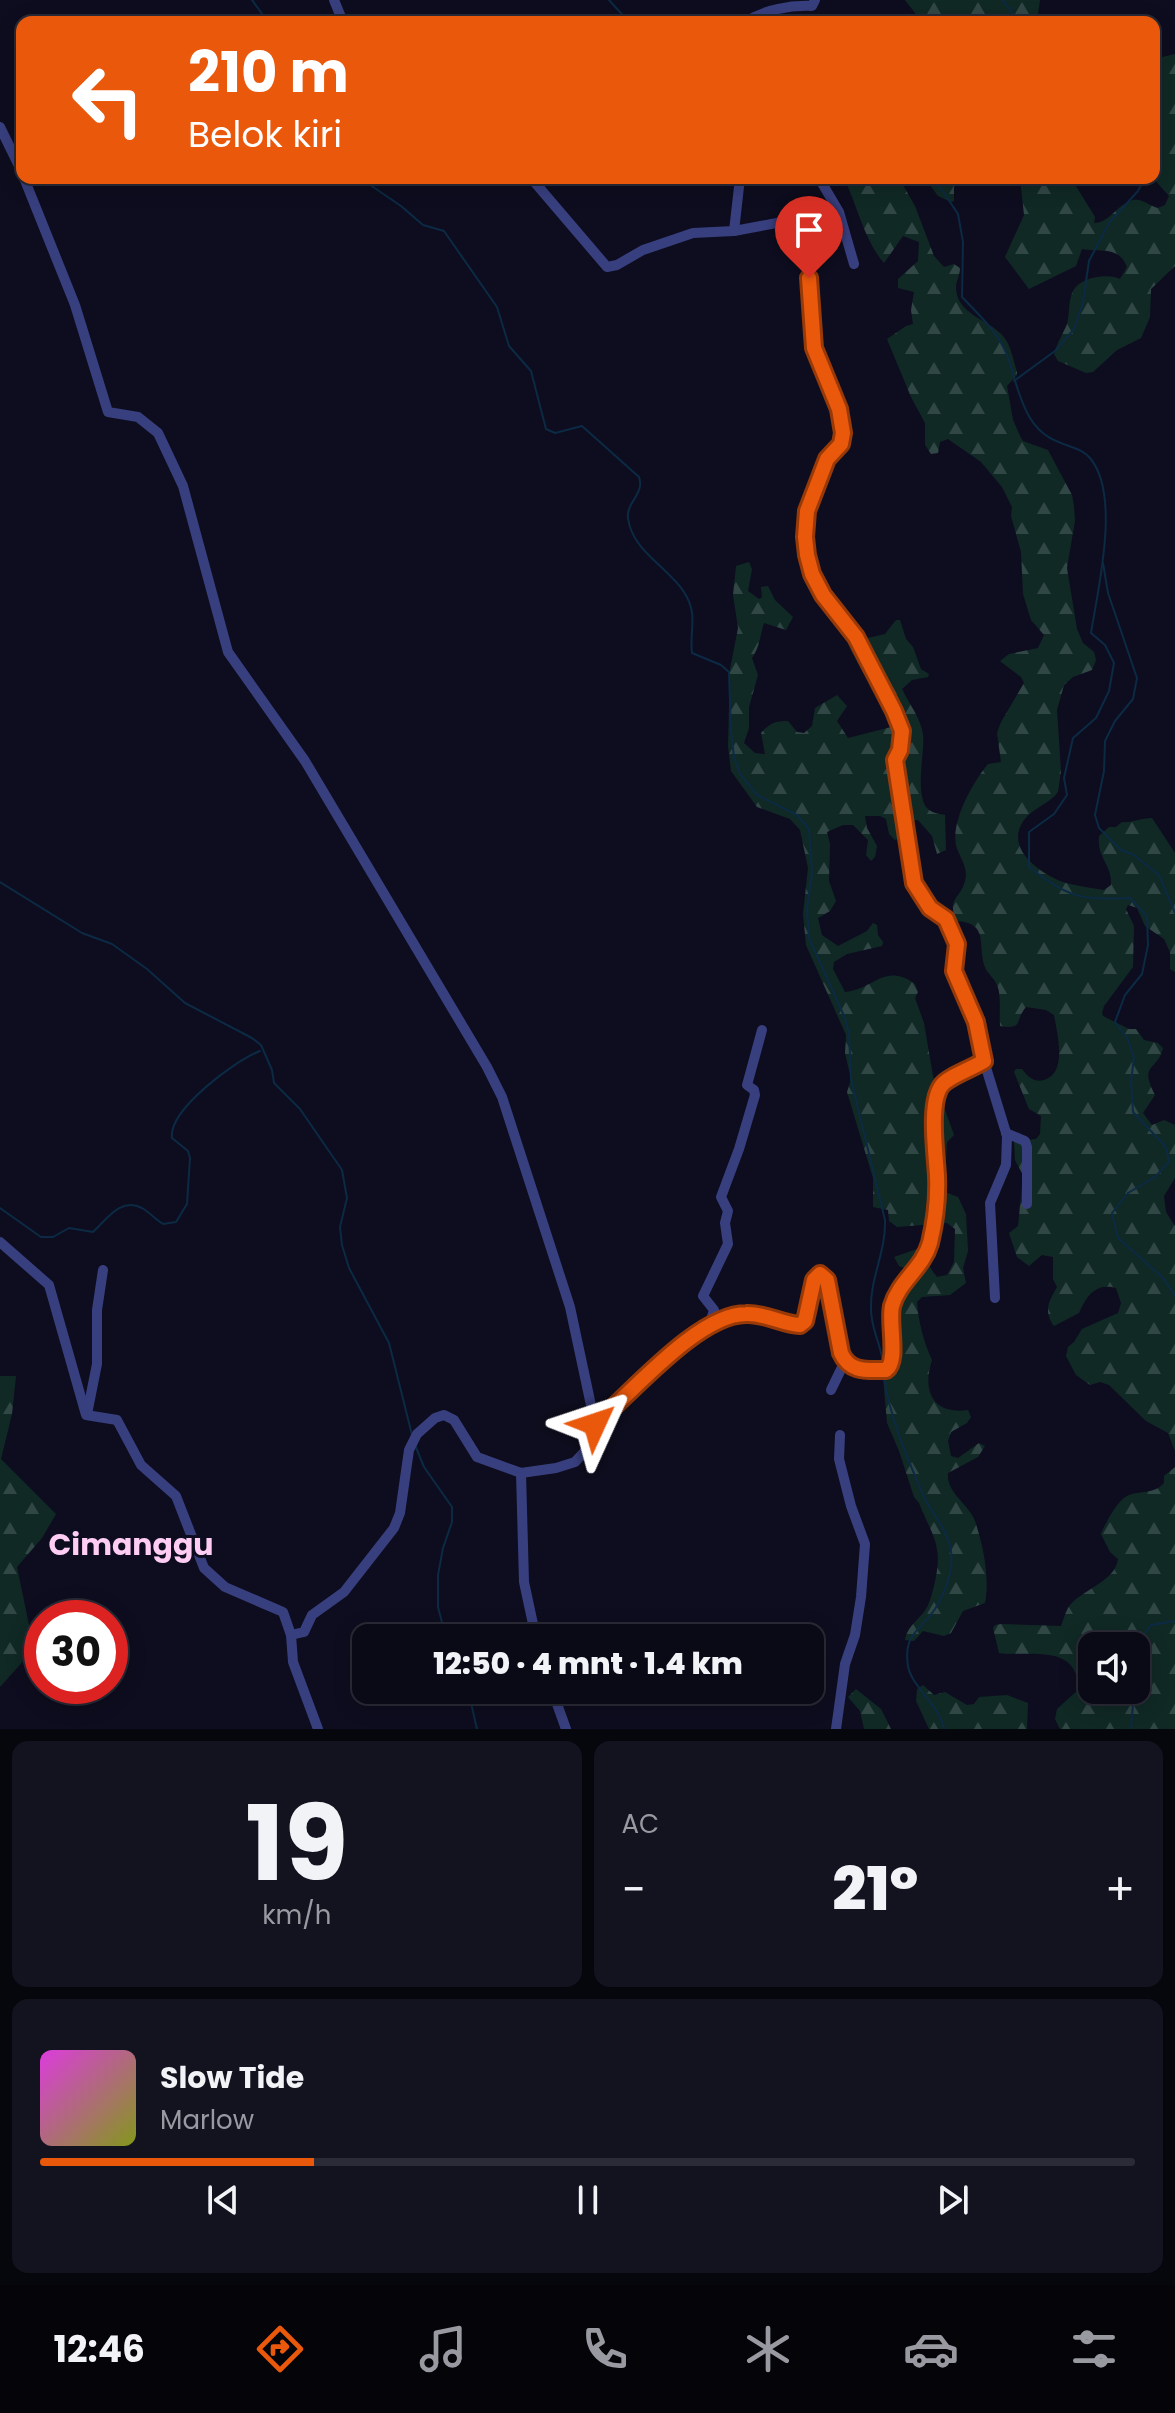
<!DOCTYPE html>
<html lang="id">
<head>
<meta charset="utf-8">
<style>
  body { margin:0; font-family:Poppins,sans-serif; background:#131320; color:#f1f3f6; height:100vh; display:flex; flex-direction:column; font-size:30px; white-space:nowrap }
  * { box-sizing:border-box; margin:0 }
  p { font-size:26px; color:#999aa1 }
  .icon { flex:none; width:44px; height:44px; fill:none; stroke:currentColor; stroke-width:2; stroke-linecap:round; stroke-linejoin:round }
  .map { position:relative; height:1729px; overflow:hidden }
  .sheet { display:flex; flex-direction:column; gap:12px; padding:12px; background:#06060d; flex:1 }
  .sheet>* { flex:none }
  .banner { position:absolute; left:16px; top:16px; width:1144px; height:168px; border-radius:16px; box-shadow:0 4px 20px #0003,0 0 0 2px #2a2b36; background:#ea580c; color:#fff; overflow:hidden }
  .controls { position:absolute; left:1078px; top:1632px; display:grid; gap:16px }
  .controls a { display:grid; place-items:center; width:72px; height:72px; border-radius:16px; background:#0a0a17; box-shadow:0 4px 20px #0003,0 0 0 2px #2a2b36; font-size:40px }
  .speed { position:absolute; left:24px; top:1600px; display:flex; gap:16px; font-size:40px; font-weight:700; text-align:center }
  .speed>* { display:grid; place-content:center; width:104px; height:104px; border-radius:50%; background:#0a0a17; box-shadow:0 4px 20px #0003,0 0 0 2px #2a2b36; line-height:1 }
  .speed .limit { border:12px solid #d22; background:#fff; color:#111 }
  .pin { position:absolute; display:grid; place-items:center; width:68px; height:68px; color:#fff; margin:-82px -34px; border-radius:50% 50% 50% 0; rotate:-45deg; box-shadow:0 0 8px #0007 }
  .pin .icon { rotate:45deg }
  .me { position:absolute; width:88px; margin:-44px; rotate:48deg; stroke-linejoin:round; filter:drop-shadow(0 0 6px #0008) }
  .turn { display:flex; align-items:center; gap:28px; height:168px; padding:0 40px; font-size:36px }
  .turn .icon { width:104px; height:104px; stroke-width:2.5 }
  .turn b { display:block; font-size:56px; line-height:68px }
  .big { font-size:60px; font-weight:800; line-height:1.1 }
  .sheet .tile { flex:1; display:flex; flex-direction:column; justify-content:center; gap:12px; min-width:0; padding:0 28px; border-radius:16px; background:#131320 }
  .sheet .dial { align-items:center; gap:0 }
  .dial b { font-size:104px; line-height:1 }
  .song { display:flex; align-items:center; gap:24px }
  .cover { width:96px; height:96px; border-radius:12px; background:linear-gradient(135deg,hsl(300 70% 55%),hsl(70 70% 35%)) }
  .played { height:8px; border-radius:4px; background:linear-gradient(90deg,#ea580c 25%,#2a2b36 25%) }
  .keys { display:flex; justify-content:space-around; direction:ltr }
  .heat { display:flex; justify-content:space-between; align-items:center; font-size:44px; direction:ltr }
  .sheet .tiles { flex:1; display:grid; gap:12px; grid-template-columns:1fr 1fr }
  .tile:last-child { grid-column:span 2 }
  .trip { position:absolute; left:352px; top:1624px; width:472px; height:80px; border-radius:16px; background:#0a0a17; box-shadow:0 4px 20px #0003,0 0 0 2px #2a2b36; font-weight:800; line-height:80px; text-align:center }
  .tabs { display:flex; height:128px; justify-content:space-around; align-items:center; background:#040409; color:#999aa1 }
  .tabs .icon { width:56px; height:56px }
  .tabs .current { color:#ea580c }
  .tabs b { font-size:36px; color:#f1f3f6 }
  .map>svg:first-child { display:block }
  .forest { fill:url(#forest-firs); fill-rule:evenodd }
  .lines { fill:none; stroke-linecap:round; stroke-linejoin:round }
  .stream { stroke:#0c2a44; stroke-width:2 }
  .minor { stroke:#383f7e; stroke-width:10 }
  .route-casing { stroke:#983908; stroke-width:20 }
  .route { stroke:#ea580c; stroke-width:14 }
  .labels { text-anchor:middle; stroke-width:6; stroke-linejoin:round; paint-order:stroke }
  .quarter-label { font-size:30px; font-weight:bold; fill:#ffcdf4; stroke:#0d0d1f }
</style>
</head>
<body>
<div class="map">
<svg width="1175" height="1729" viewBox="0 0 1175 1729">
  <defs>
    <pattern id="forest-firs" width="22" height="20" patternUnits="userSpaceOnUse" patternTransform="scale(2)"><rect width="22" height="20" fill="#102925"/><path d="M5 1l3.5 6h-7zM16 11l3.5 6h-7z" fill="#314746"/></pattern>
  </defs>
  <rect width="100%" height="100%" fill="#0d0d1f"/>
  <g class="forest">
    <path d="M905,0H1040L1037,22H922Z"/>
    <path d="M1175,54V266L1151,289L1150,317L1141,338L1117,350L1093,372L1086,373L1058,361L1054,354C1057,343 1063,334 1067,324C1070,314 1068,300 1073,291C1080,277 1108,273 1120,279L1127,267C1119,246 1101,252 1082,249L1076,266L1029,289L1005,257L1024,215L1020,178H1071L1095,217L1094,223C1110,223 1117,204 1133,200C1142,198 1150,206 1158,208L1165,205L1169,196L1153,178L1154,151L1162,121L1154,106V59Z"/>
    <path d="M844,178H899L915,206L934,256L944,267L954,264L960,268C960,275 956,281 956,287C956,315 989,319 1003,336C1011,345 1013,360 1017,372V375L1007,386L1013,420L1021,438L1023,441L1048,450L1072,495L1074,506L1075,521L1067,568L1077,629L1083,643L1094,652L1096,660L1092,670L1073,677L1064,685L1057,710L1061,771L1058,792C1049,804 1033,808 1024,820C1003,849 1042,875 1066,883C1078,886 1091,888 1104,890L1111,885C1112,864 1097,859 1099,836L1109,827H1116L1122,822C1133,823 1141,818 1152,818L1175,853V972L1170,969V952L1164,939L1145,926L1137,908L1128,905L1126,909L1134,926L1133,967L1104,1006L1102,1013L1103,1016L1129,1029H1136L1144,1040L1158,1043L1163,1048C1158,1071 1138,1063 1155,1095L1143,1113L1152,1125L1164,1120L1175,1125V1178L1164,1196L1166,1212L1175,1226V1451L1168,1433L1146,1421L1109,1385L1100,1382L1090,1385L1076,1375L1066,1356L1068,1347L1074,1342L1082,1329L1118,1313L1121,1303L1116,1288C1095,1282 1086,1297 1079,1313L1054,1326C1043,1311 1049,1301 1057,1287L1053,1279V1257L1042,1255L1029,1266L1017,1257L1009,1233L1018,1226L1023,1175L1015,1160L1014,1141L1036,1139L1040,1134L1041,1116L1029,1109L1014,1072L1016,1069H1022C1027,1076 1034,1083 1044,1080C1068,1074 1057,1032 1054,1015L1046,1010L1026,1007C1014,1021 1024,1030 1000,1026C999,1014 1002,993 996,983C993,977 987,973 985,967C977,945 990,923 956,921C947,897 960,900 965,881C969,867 959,857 956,845C951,821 973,782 988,764L1001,762L997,733L1001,722L1024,683L1021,677L1000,661L1009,654L1038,648L1044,635L1031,620L1023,594L1021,552L1011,516L1012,507L1002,487L981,462L948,439L940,442L938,453L931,454L925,445V423L911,397L887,339L906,326L913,324L911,310L914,292L898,288V279L918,261L919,242L903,236L884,263C865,242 857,205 844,178Z"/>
    <path d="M925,178H958L954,187V201L951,202L938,196Z"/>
    <path d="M749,562L752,569L748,591L759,599L762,597L761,587L768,586L775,600L793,617L786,630L764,623C760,635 760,647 752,658L758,675L749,707V728L744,743L755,753L765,754L761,733C770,723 775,721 788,721L797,732L804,733L812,726L815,708L837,695L847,706L837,721L848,738L903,724L901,709C868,693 855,658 840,626L849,623L868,638L885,634L896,620H900L906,639L913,647L921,669L929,674L928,677L912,680L902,689C909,704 921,718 923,735C925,752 914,796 928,809C932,813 940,814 945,815L946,850L937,854L932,836L918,820L898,821L903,837L895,840L889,834L886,819L880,816H865L867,828L877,846L875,857L871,861L866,855L868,840L853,825H843L827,832L830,844L829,881L836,901L830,911L818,918L822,935L838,946L867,931L873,923L877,925L878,935L883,942L882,946L847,954L834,962L833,969L845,992C874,990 884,962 915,984L918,992L915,998L924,1023L933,1076L954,1135L947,1142L946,1159L939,1167L942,1191L958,1197L966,1214L968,1251L963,1268L966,1283L950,1295L922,1297L917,1302C918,1320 924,1343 932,1360C922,1390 932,1415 968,1410L971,1417L967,1423L951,1432L948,1441L951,1456L958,1458L979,1443L985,1446L978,1457L948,1473C946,1493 969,1504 975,1521C983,1545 990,1578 985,1603L963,1611L951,1633L944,1636L923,1631L914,1641L905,1640C908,1625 918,1621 926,1609C930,1603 932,1593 934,1586C944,1545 933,1538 919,1503L914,1497L899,1451L887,1423L883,1377L892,1370L886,1337L910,1270L899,1266L894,1257L926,1246C926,1260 928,1266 937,1277L947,1275L954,1262L955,1229L947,1223L897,1227L889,1221L888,1210L873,1207V1178L847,1092L851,1079L845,1053L846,1035L806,945L803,914L808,868L800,830L790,819L757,807L731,771L728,746L730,669L738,628L733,595L736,566Z"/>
    <path d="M0,1376H16L12,1414L1,1459L56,1514L42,1538L17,1567L34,1649L0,1687Z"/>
    <path d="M1175,1467V1729H1060L1055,1719L1057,1709L1078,1690C1079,1642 1028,1657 999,1653L993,1628L995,1625L1001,1624L1061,1626C1063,1621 1065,1613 1068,1608C1079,1590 1115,1583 1118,1559L1110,1552L1101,1534C1105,1524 1117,1501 1127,1496C1139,1490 1154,1495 1164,1483V1476ZM1092,1646H1136V1690H1092Z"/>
    <path d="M923,1685L934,1695L945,1692L967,1705L974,1704L979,1697L1007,1695L1028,1703L1027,1729H929L916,1701L917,1689Z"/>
    <path d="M856,1689L881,1709L891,1729H864L860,1711L848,1697Z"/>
  </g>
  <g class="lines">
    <g class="stream">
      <path d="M252,0L268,22"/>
      <path d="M609,0L629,22"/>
      <path d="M1003,0L1019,22"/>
      <path d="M360,178L401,206L423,225L444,231L497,307L509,346L531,371L546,429L555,433L582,426L639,477C645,494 626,502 628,518C632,551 668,567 684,592C699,616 689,629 692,653L721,665L729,672L731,732L734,757L740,774L757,795L797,815L809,829L812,873L807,909L809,938L845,1018L849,1033L851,1079L885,1220C886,1252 870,1278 871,1309C871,1331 882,1345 883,1365"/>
      <path d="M934,178L958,214L963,242L962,297C979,315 998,332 1007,355C1015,377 1018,398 1030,418C1049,449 1077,442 1090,458C1121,495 1098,588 1091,633L1105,645L1114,663L1109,691L1096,718L1073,738L1064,778L1067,795L1054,814L1029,832V867C1070,898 1078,900 1130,898L1147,916L1148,945L1142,974L1125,995L1115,1022L1127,1038L1134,1058L1131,1081L1133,1112L1166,1147L1169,1162L1155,1177L1128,1193L1112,1213L1118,1238L1162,1277L1175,1295"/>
      <path d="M1014,381L1055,351L1074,329L1083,302L1089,261L1109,223L1138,191L1145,178"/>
      <path d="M1103,563L1108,593L1137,678L1133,699L1115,721L1105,741L1104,771L1095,815L1099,828L1121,850L1134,855L1159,875L1175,913"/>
      <path d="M0,882L82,933L112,944L147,969L185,1003L252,1038L261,1045L272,1070L274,1083L300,1109L342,1170L347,1198L340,1227L342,1245L349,1268L389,1343L412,1435"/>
      <path d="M0,1208L41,1237H53L69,1228L93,1232C107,1219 121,1197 142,1208C149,1212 155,1219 163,1224L176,1222L187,1204L190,1158L188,1151L172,1138C168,1110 236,1060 260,1051"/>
      <path d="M884,1376C889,1416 908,1460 924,1497C933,1516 948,1530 951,1551C954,1570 945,1593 935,1609C920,1631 903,1634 908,1666C911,1686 939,1704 944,1729"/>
      <path d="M415,1445L424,1467L452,1507V1522L443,1548L438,1575V1607L446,1638"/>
      <path d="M1135,1646L1151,1625L1175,1621"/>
      <path d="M468,1690L477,1729"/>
      <path d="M1131,1729L1134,1690"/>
    </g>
    <g class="minor">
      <path d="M334,0L343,22"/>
      <path d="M745,22C764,10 790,5 812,6L815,0"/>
      <path d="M0,127L22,172"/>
      <path d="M24,178L75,305L108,412L138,417L158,433L183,486L228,652L305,761L487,1067L502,1097L570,1307L595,1424L591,1440L587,1449L575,1462L556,1468L521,1473L477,1457L454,1420L444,1415L435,1418L417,1434L409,1450L400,1513L394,1528L344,1592L312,1615L304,1632L291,1635"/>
      <path d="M531,178L607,267L617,265L643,250L693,233L734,231L782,222L791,225C799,241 807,265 809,283C812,306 809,334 816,356C824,381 852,415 841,442C838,450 829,453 826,461C813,491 801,521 807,554C813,589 838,609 856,637C867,655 899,712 902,731C903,740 899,751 895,760L914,883L930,908L946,919L957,944L954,971L976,1022L984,1061C973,1069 942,1079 938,1090C929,1118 936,1148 937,1176C937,1193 935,1214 933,1231C927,1268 900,1277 892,1306C888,1323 899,1361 886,1370C867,1370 850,1373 841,1353L827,1280L820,1274L814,1280L805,1321L800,1325C782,1324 765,1314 746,1314C699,1314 631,1394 595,1424"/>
      <path d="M819,178L839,212L854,264"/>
      <path d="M734,231L740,178"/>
      <path d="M984,1061L1007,1136L1006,1165L990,1203L995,1298"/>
      <path d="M1006,1133L1025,1141L1027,1147V1204"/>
      <path d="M0,1242L49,1285L86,1415L117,1420L141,1465L176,1496L204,1568L225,1587L283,1612L291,1635L293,1662L318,1729"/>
      <path d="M709,1326L714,1310L703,1296L728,1244L725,1223L728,1211L721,1197L739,1149L755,1095L754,1090L747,1085L762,1030"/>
      <path d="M831,1390L845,1361"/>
      <path d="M87,1414L97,1364V1310L103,1270"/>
      <path d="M521,1473L524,1582L536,1638"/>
      <path d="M552,1690L566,1729"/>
      <path d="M836,1729L845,1664L855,1635L861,1597L865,1544L851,1506L839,1459L840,1435"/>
    </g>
  </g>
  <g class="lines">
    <defs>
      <path id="route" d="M595,1424C631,1394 698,1314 746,1314C765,1313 782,1324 800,1325L805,1321L814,1280L820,1274L827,1280L841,1353C850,1373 867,1370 886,1370C899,1361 888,1323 892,1306C899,1281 923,1268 930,1243C935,1222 938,1197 937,1176C936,1155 928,1102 942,1085C948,1077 973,1068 984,1061L976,1022L954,971L957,944L946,919L930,908L914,883L895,760L900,750L902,731L894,711L856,637L823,595L812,574L807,555L805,537L807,511L827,459L841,444L843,433L839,409L814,348L809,278"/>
    </defs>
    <use href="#route" class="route-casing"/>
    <use href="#route" class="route"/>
  </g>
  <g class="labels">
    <g class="quarter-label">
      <text x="131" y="1555">Cimanggu</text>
    </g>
  </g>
</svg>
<div class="controls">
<a><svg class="icon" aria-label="sound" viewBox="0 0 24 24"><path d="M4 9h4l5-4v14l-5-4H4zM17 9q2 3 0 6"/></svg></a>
</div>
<div class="speed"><div class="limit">30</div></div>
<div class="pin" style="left:809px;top:278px;background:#d93025"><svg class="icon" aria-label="arrive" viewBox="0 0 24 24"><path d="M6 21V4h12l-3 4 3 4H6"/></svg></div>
<svg class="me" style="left:595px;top:1424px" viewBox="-20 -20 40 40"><path d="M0-17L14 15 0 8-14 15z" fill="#ea580c" stroke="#fff" stroke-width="4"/></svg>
<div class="trip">12:50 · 4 mnt · 1.4 km</div>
<div class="banner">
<div class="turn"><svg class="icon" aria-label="left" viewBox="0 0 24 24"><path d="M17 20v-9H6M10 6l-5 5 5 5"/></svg><div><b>210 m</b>Belok kiri</div></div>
</div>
</div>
<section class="sheet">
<div class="tiles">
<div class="tile dial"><b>19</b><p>km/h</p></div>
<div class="tile"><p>AC</p>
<div class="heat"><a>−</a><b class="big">21°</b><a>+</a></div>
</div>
<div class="tile">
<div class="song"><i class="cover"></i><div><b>Slow Tide</b><p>Marlow</p></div></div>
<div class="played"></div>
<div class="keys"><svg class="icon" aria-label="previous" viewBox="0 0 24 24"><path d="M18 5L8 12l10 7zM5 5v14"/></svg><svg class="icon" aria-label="pause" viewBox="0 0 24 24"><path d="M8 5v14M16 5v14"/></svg><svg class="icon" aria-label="next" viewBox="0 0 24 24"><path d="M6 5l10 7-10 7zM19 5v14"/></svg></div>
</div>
</div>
</section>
<nav class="tabs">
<b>12:46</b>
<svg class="icon current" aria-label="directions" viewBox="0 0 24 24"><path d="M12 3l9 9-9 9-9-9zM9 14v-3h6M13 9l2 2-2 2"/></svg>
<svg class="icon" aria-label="music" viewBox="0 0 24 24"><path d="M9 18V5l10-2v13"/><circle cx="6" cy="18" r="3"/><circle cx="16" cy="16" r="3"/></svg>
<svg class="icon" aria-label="phone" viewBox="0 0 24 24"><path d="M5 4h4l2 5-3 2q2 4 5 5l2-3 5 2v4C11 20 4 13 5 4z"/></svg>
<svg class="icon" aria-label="climate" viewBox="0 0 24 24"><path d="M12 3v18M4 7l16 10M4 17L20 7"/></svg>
<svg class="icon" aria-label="car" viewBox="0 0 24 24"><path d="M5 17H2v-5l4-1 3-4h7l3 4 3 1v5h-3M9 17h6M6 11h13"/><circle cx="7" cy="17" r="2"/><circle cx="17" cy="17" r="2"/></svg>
<svg class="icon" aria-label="filters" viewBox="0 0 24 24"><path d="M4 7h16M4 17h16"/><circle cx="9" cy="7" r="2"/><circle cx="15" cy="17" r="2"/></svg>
</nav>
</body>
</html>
